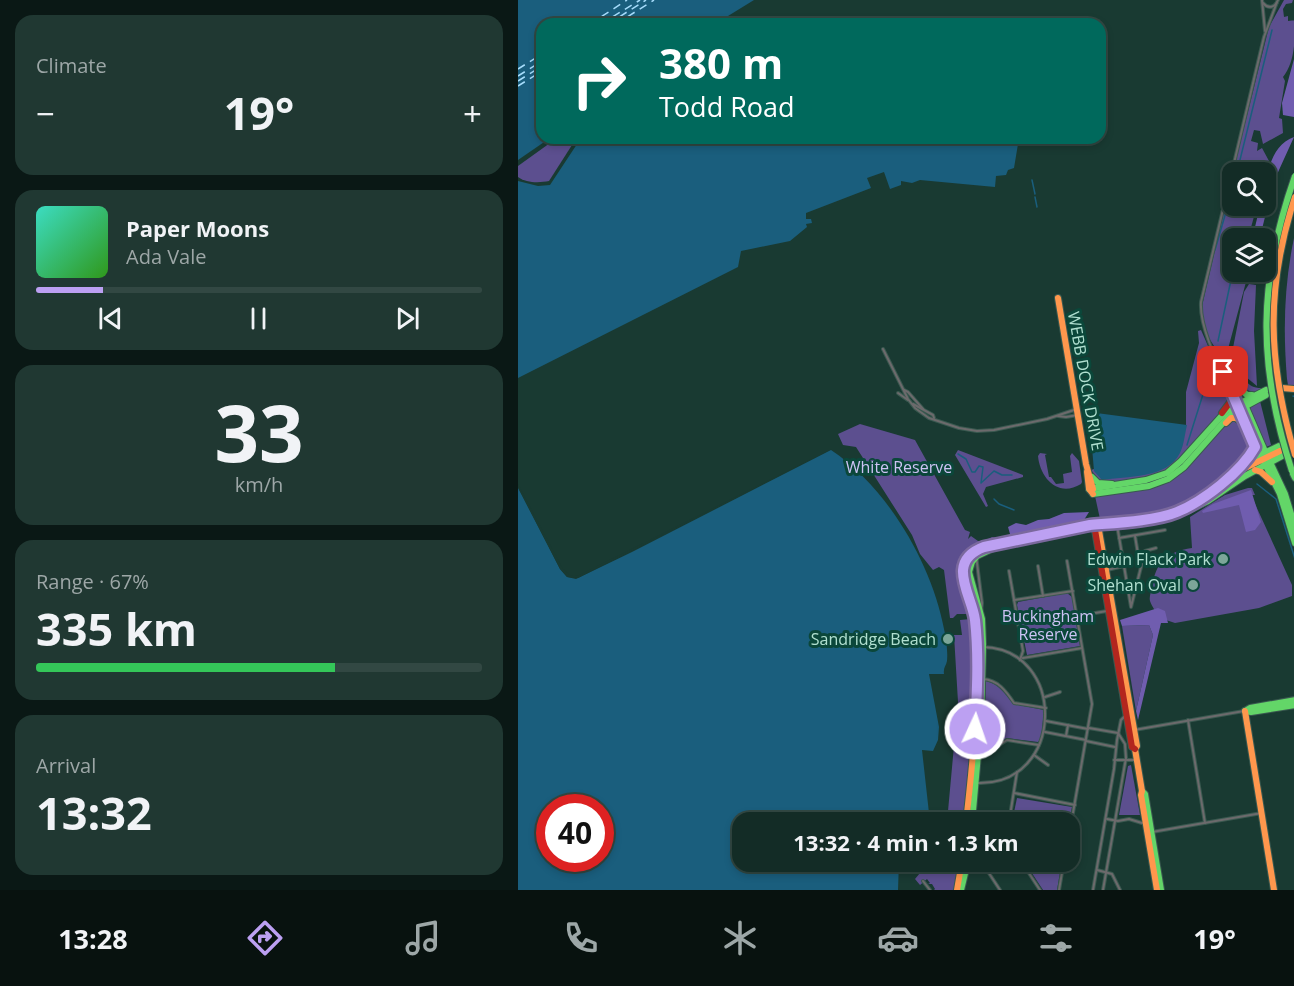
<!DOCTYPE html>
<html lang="en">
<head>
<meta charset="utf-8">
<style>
  body { margin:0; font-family:"Open Sans",sans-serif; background:#203832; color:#f1f3f6; height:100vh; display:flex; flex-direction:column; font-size:22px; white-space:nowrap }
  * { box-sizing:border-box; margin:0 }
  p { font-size:20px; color:#9da7a7 }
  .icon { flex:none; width:33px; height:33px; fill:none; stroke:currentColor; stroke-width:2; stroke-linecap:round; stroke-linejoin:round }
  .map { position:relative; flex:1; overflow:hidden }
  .side { display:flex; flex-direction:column; gap:15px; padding:15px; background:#0a1815; width:518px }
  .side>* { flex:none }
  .hud { position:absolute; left:18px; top:18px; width:570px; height:126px; border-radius:18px; box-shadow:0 3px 9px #0003,0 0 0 2px #324843; background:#00695c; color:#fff; overflow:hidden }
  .buttons { position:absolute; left:704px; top:162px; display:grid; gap:12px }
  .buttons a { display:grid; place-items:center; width:54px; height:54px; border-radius:12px; background:#132c26; box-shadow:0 3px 9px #0003,0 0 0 2px #324843; font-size:30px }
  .speed { position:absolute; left:18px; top:794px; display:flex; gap:12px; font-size:30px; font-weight:700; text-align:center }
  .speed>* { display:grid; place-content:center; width:78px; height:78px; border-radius:50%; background:#132c26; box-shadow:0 3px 9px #0003,0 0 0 2px #324843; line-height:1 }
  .speed .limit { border:9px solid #d22; background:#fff; color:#111 }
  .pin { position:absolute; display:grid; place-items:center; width:51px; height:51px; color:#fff; margin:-26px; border-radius:12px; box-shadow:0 3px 9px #0006 }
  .me { position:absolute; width:66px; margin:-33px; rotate:3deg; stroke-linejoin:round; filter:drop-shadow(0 0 4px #0008) }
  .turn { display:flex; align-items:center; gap:21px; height:126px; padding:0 24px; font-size:27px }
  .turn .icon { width:78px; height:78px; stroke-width:2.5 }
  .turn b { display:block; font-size:42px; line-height:51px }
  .big { font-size:45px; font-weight:700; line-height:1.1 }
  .side .card { flex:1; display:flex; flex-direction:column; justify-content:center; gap:9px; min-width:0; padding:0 21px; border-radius:18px; background:#203832 }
  .side .dial { align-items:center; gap:0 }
  .dial b { font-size:78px; line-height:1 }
  .song { display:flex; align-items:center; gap:18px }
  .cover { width:72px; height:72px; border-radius:9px; background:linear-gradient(135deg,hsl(170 70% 55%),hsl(110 70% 35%)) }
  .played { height:6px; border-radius:3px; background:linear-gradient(90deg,#bca0f2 15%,#324843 15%) }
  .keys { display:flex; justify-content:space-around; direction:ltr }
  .heat { display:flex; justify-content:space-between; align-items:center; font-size:33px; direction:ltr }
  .charge { height:9px; border-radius:4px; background:linear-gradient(90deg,#34c759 67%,#324843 0) }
  .trip { position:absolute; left:214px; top:812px; width:348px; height:60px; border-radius:18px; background:#132c26; box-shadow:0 3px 9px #0003,0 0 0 2px #324843; font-weight:700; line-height:60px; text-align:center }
  .dock { display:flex; height:96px; justify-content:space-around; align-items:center; background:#08120f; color:#9da7a7 }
  .dock .icon { width:42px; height:42px }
  .dock .current { color:#bca0f2 }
  .dock b { font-size:27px; color:#f1f3f6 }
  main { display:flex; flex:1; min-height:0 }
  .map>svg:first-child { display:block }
  .green { fill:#5c4f8f }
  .forest { fill:#705daf }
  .water { fill:#1a5e7d; fill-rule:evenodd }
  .pier { fill:#193a32 }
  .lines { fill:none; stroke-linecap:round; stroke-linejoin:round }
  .stream { stroke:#1a5e7d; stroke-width:1.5 }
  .ferry { stroke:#a6dcfb; stroke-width:1.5; stroke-dasharray:8 6; stroke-linecap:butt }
  .street-casing { stroke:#3a5950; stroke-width:4 }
  .fast-casing { stroke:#3a5950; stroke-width:8 }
  .slow-casing { stroke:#3a5950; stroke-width:8 }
  .jam-casing { stroke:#3a5950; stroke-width:8 }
  .street { stroke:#6c6a6c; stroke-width:2 }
  .fast { stroke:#63d668; stroke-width:6 }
  .slow { stroke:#ff974d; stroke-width:6 }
  .jam { stroke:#b3261e; stroke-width:6 }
  .fast-bridge-casing { stroke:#3a5950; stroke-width:8; stroke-linecap:butt }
  .slow-bridge-casing { stroke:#3a5950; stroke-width:8; stroke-linecap:butt }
  .fast-bridge { stroke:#63d668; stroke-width:6 }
  .slow-bridge { stroke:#ff974d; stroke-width:6 }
  .route-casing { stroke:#7a689d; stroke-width:15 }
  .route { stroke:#bca0f2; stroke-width:10 }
  .poi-dot { fill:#7ca699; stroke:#0b473a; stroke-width:2 }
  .labels { text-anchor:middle; stroke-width:6; stroke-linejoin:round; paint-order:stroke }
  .street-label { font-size:16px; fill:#b1e0d1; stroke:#0b473a }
  .park-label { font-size:16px; fill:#cdc3f5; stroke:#0b473a }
  .poi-label { font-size:16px; fill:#b1e0d1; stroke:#0b473a; text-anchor:end }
</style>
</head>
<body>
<main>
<section class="side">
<div class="card"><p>Climate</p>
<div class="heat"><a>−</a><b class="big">19°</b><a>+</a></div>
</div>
<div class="card">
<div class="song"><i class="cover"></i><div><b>Paper Moons</b><p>Ada Vale</p></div></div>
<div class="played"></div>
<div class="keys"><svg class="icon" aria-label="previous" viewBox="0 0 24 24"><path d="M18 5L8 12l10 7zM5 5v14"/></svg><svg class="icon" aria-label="pause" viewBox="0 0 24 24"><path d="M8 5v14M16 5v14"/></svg><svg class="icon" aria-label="next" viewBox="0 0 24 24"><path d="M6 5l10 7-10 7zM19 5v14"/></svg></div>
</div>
<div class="card dial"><b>33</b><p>km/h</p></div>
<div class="card"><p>Range · 67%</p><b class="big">335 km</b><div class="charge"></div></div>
<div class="card"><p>Arrival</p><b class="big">13:32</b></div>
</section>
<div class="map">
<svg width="777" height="890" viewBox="0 0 777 890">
  <rect width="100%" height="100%" fill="#193a32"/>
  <g class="green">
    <path d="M766,0H775L774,3L768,4L765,9L766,17L770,16V21L777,20C777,39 777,62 765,77L767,81L761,118L764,119L765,133L745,144L742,131L736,130L733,141L740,143L739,151L744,148L751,161L746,172H715L751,27Z"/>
    <path d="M39,138H50L54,145L31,181C21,183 8,183 0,177V166Z"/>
    <path d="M714,177V206H739L730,238H714V272H722L717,278L728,282L710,349C712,359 726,384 736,387C738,388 743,388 746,388L736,392L724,389L719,383L691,338L686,325L684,306Z"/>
    <path d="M776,238V386L770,385L769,379C765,331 766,285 776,238Z"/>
    <path d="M731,284L738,285L736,331L739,386L728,377L714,353L726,292Z"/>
    <path d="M683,330L711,394C710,410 661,464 646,472C632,480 596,486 581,480L573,470L576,469V471L668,425V392L681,343L680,331Z"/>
    <path d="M742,401L753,445L748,447L730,408Z"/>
    <path d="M714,421C725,424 733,437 734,448H728C717,468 688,495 668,504C645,514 606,520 582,519L577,496C607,492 642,492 665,471C682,456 694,433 714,421Z"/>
    <path d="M342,424L397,440L447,530L452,532L450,539L453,536L460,541H466L474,537L479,538L478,540L461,544L457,546L487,537L485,540L458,547L445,559L451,550L445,557H441V565L444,563L442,572L453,615L451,614H439L435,618H432L426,570L421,567L415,570L402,554L394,535L338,447L325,445L320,434Z"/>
    <path d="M440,450L505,475V477L468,487L465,494L470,506L468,507L437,455Z"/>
    <path d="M522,453L529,454L527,455L531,477H533L538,484L546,483L545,474L554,472L552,456L554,453L561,461L564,482L563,484C540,498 522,478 520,456Z"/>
    <path d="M730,488H734L737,495H733L774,585V596L741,608L657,623L642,618C639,613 634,607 632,601C631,597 633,592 634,587C638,562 648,552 674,548L672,517L707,495Z"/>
    <path d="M549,593L554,597L562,646L509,655L499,605L500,602Z"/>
    <path d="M453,619L454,621L458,688L456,690L455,717L457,719V726L455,728L454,742L455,744L451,774L452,776L451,789L449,793L446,822H429L440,702L436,635H444L442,620Z"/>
    <path d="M631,625L635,635L618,711L604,626Z"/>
    <path d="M468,681C482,684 486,694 496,704L526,710L523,739L520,742L489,738L477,746L465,750Z"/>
    <path d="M613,765L622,815H601L610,766Z"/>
    <path d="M499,798L554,807L551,822H494Z"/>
    <path d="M412,861H441L436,890H416L417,889L414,884H410L412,883L409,879L402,885L397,879Z"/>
    <path d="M506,861H544L539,890H525Z"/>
  </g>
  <g class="forest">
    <path d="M776,59V117L765,115L764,103Z"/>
    <path d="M776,137L756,181L744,229L741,231L737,227L742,206H747C747,182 750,146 776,137Z"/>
    <path d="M733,490L743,522L737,530L728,532L721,505L685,513L684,511L695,504Z"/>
    <path d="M571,512L566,520L555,524L502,535L492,534L490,527L498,523L508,525L520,520L531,519L546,513Z"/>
    <path d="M640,608L647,611L650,623H643L620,720L618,711L635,635L631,625L604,626L602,620Z"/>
  </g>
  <g class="water">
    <path d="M0,0H236L197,24H24V138H32L0,160Z"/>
    <path d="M63,138H85L86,141L98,138H501L496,168L490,170L488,175L478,176L477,187L402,180L394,183L383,181V185L372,189L366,172L349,178L353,188L288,213V219H293L294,223L288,224L289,227L272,241L223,251L220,267L0,378V181L20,186L32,185Z"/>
    <path d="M571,412L669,425C667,433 666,445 662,453C649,479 609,476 584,480L576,471Z"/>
    <path d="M313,450C369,487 414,564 426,629C428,638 430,651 429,661C428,666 425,668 426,674H411L421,727L420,740L415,751L404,750L412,822H225V861H381L380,890H0V487L42,569L49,577L58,579L114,552ZM32,807H82V858H32Z"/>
  </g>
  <path class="pier" d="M314,449L60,578L49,577L42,569L0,488V484L45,569L52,575L59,576Z"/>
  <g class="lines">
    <g class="stream">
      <path d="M719,172L754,30"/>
      <path d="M514,180L517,194"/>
      <path d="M517,197L519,207"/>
      <path d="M697,250L714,191"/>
      <path d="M700,341L713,280"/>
      <path d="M688,384L691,365"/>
      <path d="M775,396L777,397"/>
      <path d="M669,445L687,388"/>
      <path d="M440,454L448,459L454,472H457L461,466L465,467L463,483L476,471L484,475H494"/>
      <path d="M739,484L758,499L777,559"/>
      <path d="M476,499L481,504L496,510"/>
    </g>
    <g class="ferry">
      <path d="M72,24L109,0"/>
      <path d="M83,24L122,0"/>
      <path d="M90,24L128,0"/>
      <path d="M98,24L136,0"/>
      <path d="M0,69L24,54"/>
      <path d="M0,76L24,61"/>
      <path d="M0,81L24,66"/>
      <path d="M0,86L24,71"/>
    </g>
    <defs>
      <g id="street">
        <path d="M744,0L747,31"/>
        <path d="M745,3C750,9 757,8 760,0"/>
        <path d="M365,349L390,399L397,408L411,418L441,428L459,431L476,430L529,419L559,409"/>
        <path d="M696,349L710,370L725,401"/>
        <path d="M386,390L390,392L405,409"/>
        <path d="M380,393L390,400"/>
        <path d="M395,404L415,415L416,418"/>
        <path d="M719,404C707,376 681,332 683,302L746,37L759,2"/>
        <path d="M540,416L548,417L560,415"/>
        <path d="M617,536L622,566"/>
        <path d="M601,538L647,530"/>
        <path d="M458,555L464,603L463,612"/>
        <path d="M549,561L574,704L552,830"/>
        <path d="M520,566L525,596"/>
        <path d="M606,566L613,607L627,551L638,548"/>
        <path d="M589,570L606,566L600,531"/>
        <path d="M491,571L505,651L502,660"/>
        <path d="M496,600L555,591"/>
        <path d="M559,616L589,611"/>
        <path d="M505,658L564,648"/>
        <path d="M465,679C480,680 488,691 496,703L528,708"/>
        <path d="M527,697L542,692"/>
        <path d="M670,720L687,823"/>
        <path d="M528,721L570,729"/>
        <path d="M571,728L600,733"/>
        <path d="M616,730L726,711"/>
        <path d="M527,732L568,740"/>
        <path d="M548,736L550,725"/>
        <path d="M568,741L597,747"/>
        <path d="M461,752L478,747L489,740L521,745"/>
        <path d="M516,755L530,765"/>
        <path d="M596,760H617"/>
        <path d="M458,783C548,787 550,648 464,647"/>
        <path d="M496,793L557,805"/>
        <path d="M589,819L600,821L611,819L624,823"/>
        <path d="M491,822L499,772"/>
        <path d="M634,832L744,813"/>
        <path d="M463,861L482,890"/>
        <path d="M503,861L522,890"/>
        <path d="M579,870L594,874L602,890"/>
        <path d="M405,881L412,890"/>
        <path d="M541,890L546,861"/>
        <path d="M575,890L596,769L599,740L603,720L608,715"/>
        <path d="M585,890L608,758L607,744L600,733"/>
      </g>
      <g id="fast">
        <path d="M718,385L729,395H734"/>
        <path d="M727,405L749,456"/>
        <path d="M721,408L744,459"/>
        <path d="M751,460L767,494L777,527"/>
        <path d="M746,462L762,494L777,543"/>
        <path d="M724,468L742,455L761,446"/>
        <path d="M714,474L736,450L737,445"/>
        <path d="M775,474L777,478"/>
        <path d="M574,477L580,483L594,484"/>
        <path d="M571,489L628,480L649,473L663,461L709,410L748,390"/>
        <path d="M575,494L631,486L650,479L666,467L713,414L748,395"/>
        <path d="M585,525L669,511L690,501L727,476L764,456"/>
        <path d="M727,711L732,708L777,700"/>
        <path d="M727,711L733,712L777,705"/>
        <path d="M624,791L627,794L643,890"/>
        <path d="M454,822L463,721L465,644L464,619L451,572L454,562L459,556L476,548"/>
        <path d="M443,890L450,861"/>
      </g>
      <g id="slow">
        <path d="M540,298L568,464L575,489"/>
        <path d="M764,388L777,389"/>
        <path d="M708,423L713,418H718L728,426"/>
        <path d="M776,440H777"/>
        <path d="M737,470L743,472L754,482"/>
        <path d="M569,472L571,489L575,494"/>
        <path d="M662,511L723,470L762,451"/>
        <path d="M580,525L619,746L617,749L624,791L623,795L639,890"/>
        <path d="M727,711L756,890"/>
        <path d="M448,822C455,761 461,700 458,639C457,618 443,585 446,567C448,557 455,552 464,548L577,527"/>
        <path d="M439,890L444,861"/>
      </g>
      <g id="jam">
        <path d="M704,413L713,401L714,391"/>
        <path d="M587,525L576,524L614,747L617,749"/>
        <path d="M560,528L576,524"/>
      </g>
    </defs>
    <use href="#street" class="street-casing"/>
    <use href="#fast" class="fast-casing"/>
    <use href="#slow" class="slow-casing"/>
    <use href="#jam" class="jam-casing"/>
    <use href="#street" class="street"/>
    <use href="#fast" class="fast"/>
    <use href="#slow" class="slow"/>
    <use href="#jam" class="jam"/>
    <defs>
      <path id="fast-bridge" d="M774,471C739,365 740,281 777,176"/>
      <path id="slow-bridge" d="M777,197C747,289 750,363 777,455"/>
    </defs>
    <use href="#fast-bridge" class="fast-bridge-casing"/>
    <use href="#slow-bridge" class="slow-bridge-casing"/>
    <use href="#fast-bridge" class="fast-bridge"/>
    <use href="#slow-bridge" class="slow-bridge"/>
  </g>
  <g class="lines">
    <defs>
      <path id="route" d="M457,729C459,693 461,656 457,620C455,604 444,586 445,570C446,558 455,551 466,547L572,525C595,523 638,521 659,512C686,501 723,472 737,447L705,372"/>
    </defs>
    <use href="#route" class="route-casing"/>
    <use href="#route" class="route"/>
  </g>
  <g class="poi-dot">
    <circle cx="705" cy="559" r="6"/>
    <circle cx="675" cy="585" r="6"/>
    <circle cx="430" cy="639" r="6"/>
  </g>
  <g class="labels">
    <g class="street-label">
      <text transform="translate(568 381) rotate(80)" y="6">WEBB DOCK DRIVE</text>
    </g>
    <g class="park-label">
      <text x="381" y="473">White Reserve</text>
      <text x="530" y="622">Buckingham<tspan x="530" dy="18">Reserve</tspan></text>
    </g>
    <g class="poi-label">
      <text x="693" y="565">Edwin Flack Park</text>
      <text x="663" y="591">Shehan Oval</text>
      <text x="418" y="645">Sandridge Beach</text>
    </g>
  </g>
</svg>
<div class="buttons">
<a><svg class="icon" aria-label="search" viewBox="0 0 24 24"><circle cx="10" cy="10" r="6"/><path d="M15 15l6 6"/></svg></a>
<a><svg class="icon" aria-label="layers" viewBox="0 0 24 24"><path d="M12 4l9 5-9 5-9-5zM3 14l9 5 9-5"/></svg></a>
</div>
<div class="speed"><div class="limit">40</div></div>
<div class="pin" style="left:705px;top:372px;background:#d93025"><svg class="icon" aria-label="arrive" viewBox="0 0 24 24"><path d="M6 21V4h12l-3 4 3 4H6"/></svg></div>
<svg class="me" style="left:457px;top:729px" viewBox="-20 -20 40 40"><circle r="17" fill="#bca0f2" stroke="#fff" stroke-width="3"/><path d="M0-11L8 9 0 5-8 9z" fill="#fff"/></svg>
<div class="trip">13:32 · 4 min · 1.3 km</div>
<div class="hud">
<div class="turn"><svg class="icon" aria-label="right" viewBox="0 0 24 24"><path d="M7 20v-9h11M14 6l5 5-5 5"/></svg><div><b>380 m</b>Todd Road</div></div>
</div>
</div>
</main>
<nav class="dock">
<b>13:28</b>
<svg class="icon current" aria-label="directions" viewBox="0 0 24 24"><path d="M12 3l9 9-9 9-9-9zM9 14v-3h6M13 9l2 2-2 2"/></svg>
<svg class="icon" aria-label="music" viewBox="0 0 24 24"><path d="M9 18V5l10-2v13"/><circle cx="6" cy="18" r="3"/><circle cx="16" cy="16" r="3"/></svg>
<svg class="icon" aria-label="phone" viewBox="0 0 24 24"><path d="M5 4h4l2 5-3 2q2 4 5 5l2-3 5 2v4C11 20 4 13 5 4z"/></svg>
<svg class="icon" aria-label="climate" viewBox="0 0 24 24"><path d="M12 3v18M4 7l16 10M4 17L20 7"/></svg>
<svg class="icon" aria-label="car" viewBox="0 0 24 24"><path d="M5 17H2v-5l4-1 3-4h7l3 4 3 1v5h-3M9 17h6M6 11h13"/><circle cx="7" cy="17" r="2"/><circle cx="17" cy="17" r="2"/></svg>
<svg class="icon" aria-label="filters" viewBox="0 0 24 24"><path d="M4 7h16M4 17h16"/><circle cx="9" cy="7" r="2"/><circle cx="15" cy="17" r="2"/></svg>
<b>19°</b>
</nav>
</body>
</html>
